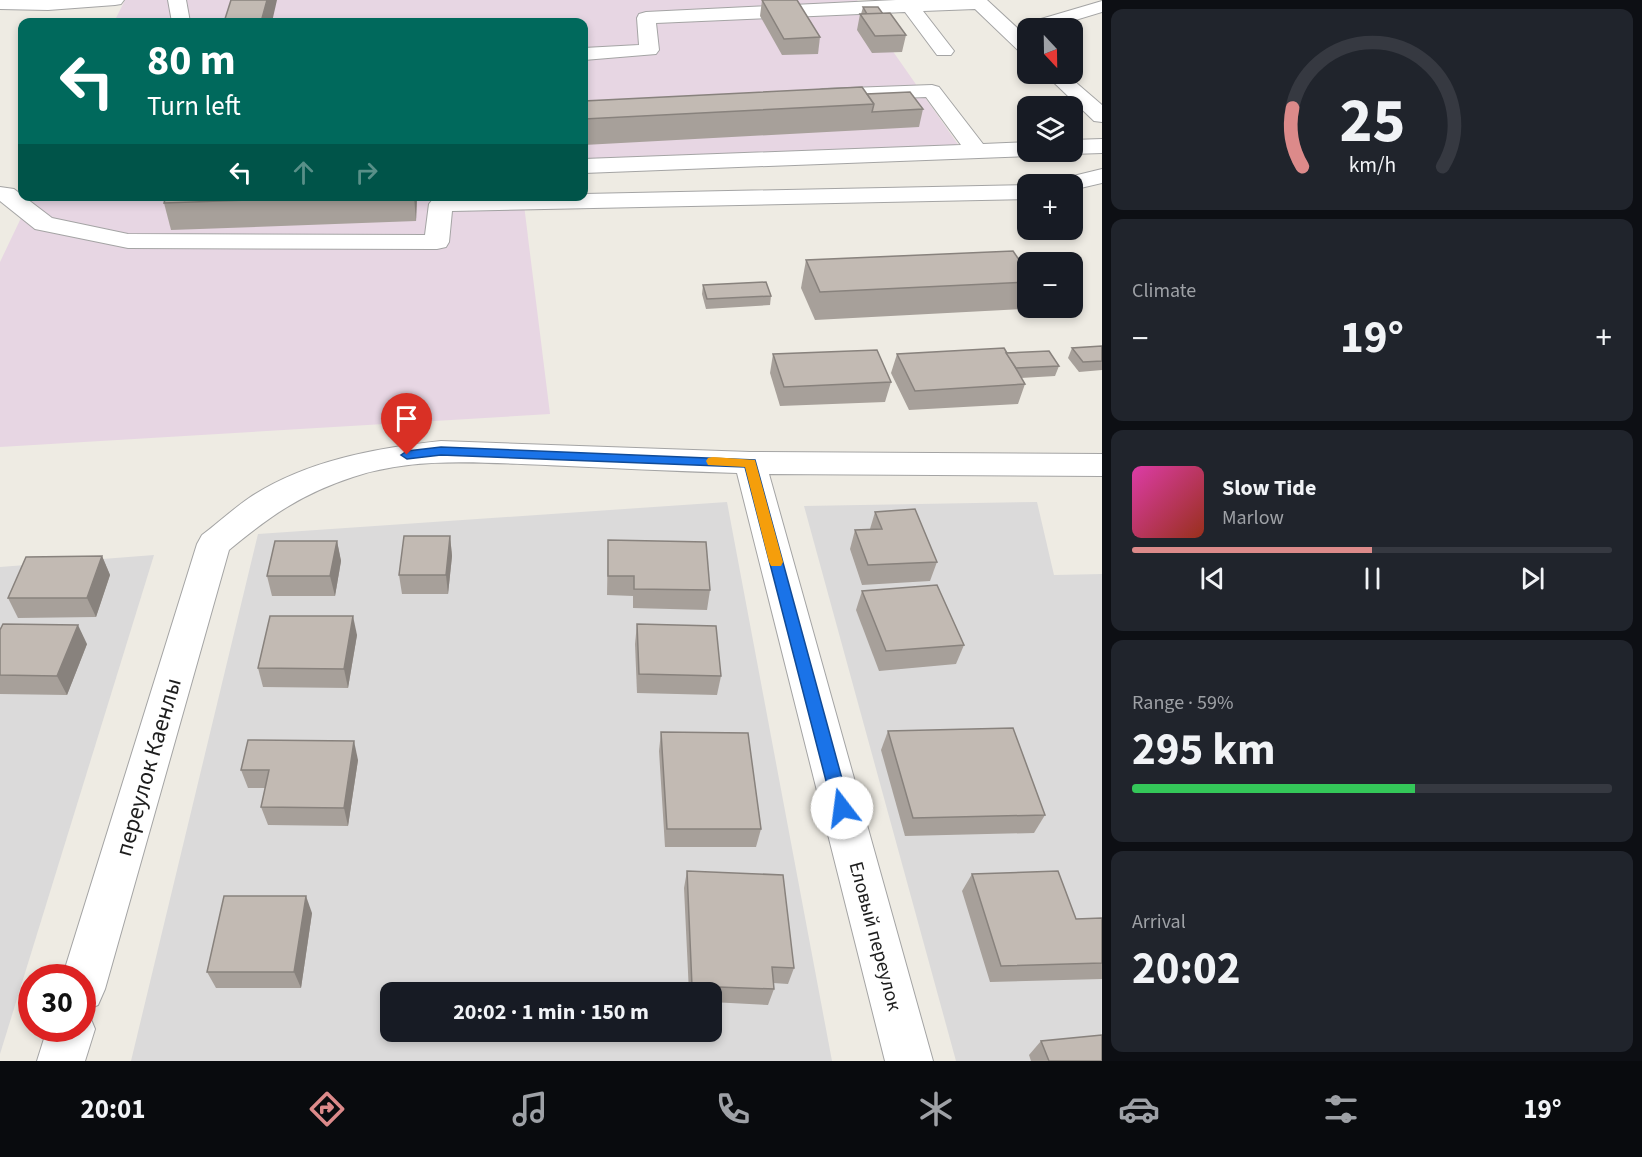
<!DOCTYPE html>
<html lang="en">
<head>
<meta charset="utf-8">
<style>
  body { margin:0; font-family:"Source Sans 3",sans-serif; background:#20242c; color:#f1f3f6; height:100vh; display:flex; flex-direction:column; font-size:22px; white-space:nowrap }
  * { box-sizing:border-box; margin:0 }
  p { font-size:20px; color:#9ea1a6 }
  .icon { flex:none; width:33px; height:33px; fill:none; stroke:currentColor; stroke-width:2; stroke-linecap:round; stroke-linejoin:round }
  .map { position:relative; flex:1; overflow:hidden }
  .drawer { display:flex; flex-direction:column; gap:9px; padding:9px; background:#0d0f14; width:540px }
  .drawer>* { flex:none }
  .guide { position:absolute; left:18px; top:18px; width:570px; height:183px; border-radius:12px; box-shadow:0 3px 9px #0003; background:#00695c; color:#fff; overflow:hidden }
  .needle { width:39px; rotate:158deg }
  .controls { position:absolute; left:1017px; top:18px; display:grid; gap:12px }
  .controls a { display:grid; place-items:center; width:66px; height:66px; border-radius:12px; background:#171b24; box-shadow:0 3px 9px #0003; font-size:30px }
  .speed { position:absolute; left:18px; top:964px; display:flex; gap:12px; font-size:30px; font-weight:700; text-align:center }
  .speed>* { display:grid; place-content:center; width:78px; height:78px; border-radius:50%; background:#171b24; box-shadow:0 3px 9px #0003; line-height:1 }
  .speed .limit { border:9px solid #d22; background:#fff; color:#111 }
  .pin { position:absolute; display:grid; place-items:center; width:51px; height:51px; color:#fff; margin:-62px -26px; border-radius:50% 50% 50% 0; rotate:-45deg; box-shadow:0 0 6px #0007 }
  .pin .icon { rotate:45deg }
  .me { position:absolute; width:66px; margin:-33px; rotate:345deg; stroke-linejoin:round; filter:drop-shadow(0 0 4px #0008) }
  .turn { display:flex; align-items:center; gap:21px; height:126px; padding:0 30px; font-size:27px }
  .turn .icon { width:78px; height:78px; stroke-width:2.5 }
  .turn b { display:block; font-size:42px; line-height:51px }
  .lanes { display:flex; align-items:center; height:57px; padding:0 30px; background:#0003; justify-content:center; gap:30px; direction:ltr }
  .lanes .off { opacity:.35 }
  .big { font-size:45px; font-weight:700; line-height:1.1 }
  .drawer .widget { flex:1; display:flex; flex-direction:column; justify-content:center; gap:9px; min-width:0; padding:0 21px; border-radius:12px; background:#20242c }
  .drawer .dial { align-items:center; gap:0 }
  .dial svg { height:156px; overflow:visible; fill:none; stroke:#363941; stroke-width:7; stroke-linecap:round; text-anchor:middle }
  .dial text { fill:#f1f3f6; stroke:none }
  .song { display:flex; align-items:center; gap:18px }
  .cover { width:72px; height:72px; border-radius:9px; background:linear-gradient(135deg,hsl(320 70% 55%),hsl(10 70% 35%)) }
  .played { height:6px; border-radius:3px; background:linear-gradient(90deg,#dc8a8a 50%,#363941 50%) }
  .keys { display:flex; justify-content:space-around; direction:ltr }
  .heat { display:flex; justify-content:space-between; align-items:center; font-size:33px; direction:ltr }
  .charge { height:9px; border-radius:4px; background:linear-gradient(90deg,#34c759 59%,#363941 0) }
  .trip { position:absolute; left:380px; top:982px; width:342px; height:60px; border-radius:12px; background:#171b24; box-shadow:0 3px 9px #0003; font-weight:700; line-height:60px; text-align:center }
  .tab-bar { display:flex; height:96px; justify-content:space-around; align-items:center; background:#090b0e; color:#9ea1a6 }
  .tab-bar .icon { width:42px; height:42px }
  .tab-bar .active { color:#dc8a8a }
  .tab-bar b { font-size:27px; color:#f1f3f6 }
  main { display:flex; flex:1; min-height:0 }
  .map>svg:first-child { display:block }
  .residential { fill:#dbdada; fill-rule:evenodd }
  .industrial { fill:#e7d6e3 }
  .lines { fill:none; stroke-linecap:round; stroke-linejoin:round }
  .minor-casing { stroke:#a4a4a4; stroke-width:2 }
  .minor { fill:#fff; fill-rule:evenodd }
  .wall { fill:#a7a09a }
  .shaded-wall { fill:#88827d }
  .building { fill:#c2bab3; stroke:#88827d; stroke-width:1.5 }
  .route { fill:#1a73e8; stroke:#114b97; stroke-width:1.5 }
  .slow { fill:#f59e0b }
  .labels { text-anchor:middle; stroke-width:4.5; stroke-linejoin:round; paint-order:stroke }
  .street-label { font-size:20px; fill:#1d1d1d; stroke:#fff }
  .near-street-label { font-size:24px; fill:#1d1d1d; stroke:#fff }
</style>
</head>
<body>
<main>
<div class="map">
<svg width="1102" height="1061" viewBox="0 0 1102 1061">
  <rect width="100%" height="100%" fill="#eeebe3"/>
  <g class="residential">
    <path d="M727,502L832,1061H131L258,534ZM390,993H711V1032H390Z"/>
    <path d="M1037,502L1054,575L1102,574V1061H956L804,506Z"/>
    <path d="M154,555L0,1054V567Z"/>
  </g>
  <g class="industrial">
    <path d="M125,0H857L964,153L584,171V22H114Z"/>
    <path d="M31,197H523L550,414L0,447V262Z"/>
  </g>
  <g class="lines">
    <defs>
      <g id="minor">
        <path d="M0,0H124L121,4L115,5L48,10L0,9Z"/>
        <path d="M168,0H186L190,22H172Z"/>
        <path d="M896,0H987L1028,38V55L1021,53L975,9L923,11L954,51L951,55H937L905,12L656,23L659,50L656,54L584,60V48L639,45L637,18L639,14L646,12Z"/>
        <path d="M1102,1V12L1049,28H1028V33L1022,28L1024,24Z"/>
        <path d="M1045,74H1066L1102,105V122L1094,121Z"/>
        <path d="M932,85L939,87L983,144L1028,142V152H1037L1028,156L584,173V159L961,145L926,97L823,101L816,99L813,95L816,91L823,89Z"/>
        <path d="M1102,139V153L1072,154L1064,152H1072V140Z"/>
        <path d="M1102,169V183L1072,190V184H1057L1061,179Z"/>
        <path d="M1028,185V199L452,211L449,242L446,247L437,249L128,248L35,229L0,201V187L14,189L52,218L128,234L425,235L429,204L433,199L441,197L584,196V194Z"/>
        <path d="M441,441L750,452L1102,454V476L769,474L933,1061H885L737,473C673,471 610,468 546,465C482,463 416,456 353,477C301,494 270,516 229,550L105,989L98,1005L84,1011L88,1012L95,1029L85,1061H37L47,1029H82V978H62L197,544L202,535C218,523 233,509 249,498C305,461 375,448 441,441Z"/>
      </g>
    </defs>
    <use href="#minor" class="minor-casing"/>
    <use href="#minor" class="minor"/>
  </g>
  <g class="wall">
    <path d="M762,0L820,37L818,54L782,55L760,16Z"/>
    <path d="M863,7L883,14L906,35L902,52L872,53L857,30L860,14H861Z"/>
    <path d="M867,94L923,109L919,127L584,145V101Z"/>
    <path d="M166,196H417L416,221L171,230L164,203Z"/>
    <path d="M806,260L1028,273V298L1023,309L815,320L801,288Z"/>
    <path d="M703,285L771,296L770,305L706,309L702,294Z"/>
    <path d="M1102,346V370L1079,372L1068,358L1072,348Z"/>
    <path d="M1006,353L1059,366L1055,376L1021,378L1025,384L1018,404L909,410L891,373L897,354Z"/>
    <path d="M773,354L891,382L885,402L780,406L770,373Z"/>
    <path d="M875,512L937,562L930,581L862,585L850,549L855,530L870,529Z"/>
    <path d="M450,536L452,556L448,594H402L399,575Z"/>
    <path d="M608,540L710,590L707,610L633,608V596L607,595Z"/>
    <path d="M337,541L341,561L335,596H272L267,576Z"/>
    <path d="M102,556L110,575L96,617L18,618L8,598Z"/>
    <path d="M862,591L964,645L956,664L879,671L856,610Z"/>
    <path d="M637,624L721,676L717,695L637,693L635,644Z"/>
    <path d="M0,630L87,644L67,695L0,694Z"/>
    <path d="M357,635L348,688L263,687L258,668Z"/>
    <path d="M888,731L1045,815L1034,833L905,836L881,750Z"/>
    <path d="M661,732L761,829L756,847H665L659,751Z"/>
    <path d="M358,760L348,826L268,825L261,807L265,788H248L241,770Z"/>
    <path d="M687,871L794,968L788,984L773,983L774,989L768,1005L711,1002V993H689L684,888Z"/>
    <path d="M972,874L1076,919L1102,918V979L990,982L962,891Z"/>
    <path d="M312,913L301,988H216L207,972Z"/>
    <path d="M1041,1041L1102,1061H1031L1029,1055Z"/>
  </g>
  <g class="shaded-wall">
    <path d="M267,0H277L272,22H261Z"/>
    <path d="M414,196H417L416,221Z"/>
    <path d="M450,536L452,556L448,594L446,575Z"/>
    <path d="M337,541L341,561L335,596L330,576Z"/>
    <path d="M102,556L110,575L96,617L87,598Z"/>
    <path d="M353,616L357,635L348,688L344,669Z"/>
    <path d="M78,625L87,644L67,695L57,676Z"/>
    <path d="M354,741L358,760L348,826L344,808Z"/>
    <path d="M306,896L312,913L301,988L294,972Z"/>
  </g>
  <g class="building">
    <path d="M231,0H267L261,22H224Z"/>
    <path d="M762,0H797L820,37L784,39Z"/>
    <path d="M863,7H878L883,14H867Z"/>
    <path d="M890,13L906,35L875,36L860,14Z"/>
    <path d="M862,87L874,104L584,119V101Z"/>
    <path d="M910,92L923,109L872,112L874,104L867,94Z"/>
    <path d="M166,196H361L164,203Z"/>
    <path d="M1013,251L1028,273V282L820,292L806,260Z"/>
    <path d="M766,282L771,296L707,299L703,285Z"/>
    <path d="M1102,346V361L1083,362L1072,348Z"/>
    <path d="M1004,348L1025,384L915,391L897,354Z"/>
    <path d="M877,350L891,382L784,387L773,354Z"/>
    <path d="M1049,351L1059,366L1016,368L1006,353Z"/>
    <path d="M915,509L937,562L868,565L855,530L882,529L875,512Z"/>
    <path d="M404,536H450L446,575H399Z"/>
    <path d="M608,540L706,542L710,590L634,589V576H608Z"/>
    <path d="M275,541H337L330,576H267Z"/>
    <path d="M102,556L87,598H8L26,557Z"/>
    <path d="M937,585L964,645L886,651L862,591Z"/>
    <path d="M270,616H353L344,669L258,668Z"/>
    <path d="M3,624L78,625L57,676L0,675V630Z"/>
    <path d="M637,624L716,626L721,676L639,674Z"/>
    <path d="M1013,728L1045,815L913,818L888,731Z"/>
    <path d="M661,732L748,733L761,829H667Z"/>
    <path d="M248,740L354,741L344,808L261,807L269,770H241Z"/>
    <path d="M687,871L783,875L794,968L772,967L774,989L692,986Z"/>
    <path d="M1058,871L1076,919L1102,918V963L1001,966L972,874Z"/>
    <path d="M224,896H306L294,972H207Z"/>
    <path d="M1102,1035V1061H1049L1041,1041Z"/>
  </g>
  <path class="route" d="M441,447L755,460L850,808L848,813L842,815L836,813L833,808L745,467L441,455L407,459L401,455L407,451Z"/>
  <path class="slow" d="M713,457L755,460L783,562L781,566H771L769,562L745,467L708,465L706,461L708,458Z"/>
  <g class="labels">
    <g class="street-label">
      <text transform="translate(876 936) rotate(75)" y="7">Еловый переулок</text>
    </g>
    <g class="near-street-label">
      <text transform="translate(148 767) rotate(-74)" y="8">переулок Каенлы</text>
    </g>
  </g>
</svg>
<div class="controls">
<a><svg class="needle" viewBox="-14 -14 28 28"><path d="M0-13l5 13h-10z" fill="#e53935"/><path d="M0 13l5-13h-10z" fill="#9ea1a6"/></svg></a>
<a><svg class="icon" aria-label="layers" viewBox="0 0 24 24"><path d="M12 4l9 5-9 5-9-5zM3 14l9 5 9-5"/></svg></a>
<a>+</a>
<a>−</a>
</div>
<div class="speed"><div class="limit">30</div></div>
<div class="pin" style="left:407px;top:455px;background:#d93025"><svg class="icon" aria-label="arrive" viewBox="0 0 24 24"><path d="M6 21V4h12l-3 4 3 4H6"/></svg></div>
<svg class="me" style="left:842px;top:808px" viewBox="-20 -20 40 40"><circle r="19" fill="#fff"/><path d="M0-13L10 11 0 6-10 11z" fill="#1a73e8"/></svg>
<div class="trip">20:02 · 1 min · 150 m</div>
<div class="guide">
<div class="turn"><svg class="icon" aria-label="left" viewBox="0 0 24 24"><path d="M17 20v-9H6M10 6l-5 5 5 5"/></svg><div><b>80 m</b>Turn left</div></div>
<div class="lanes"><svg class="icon" aria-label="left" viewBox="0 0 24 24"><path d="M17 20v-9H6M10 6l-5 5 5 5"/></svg><svg class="icon off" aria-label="ahead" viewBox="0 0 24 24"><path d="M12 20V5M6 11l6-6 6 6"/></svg><svg class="icon off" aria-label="right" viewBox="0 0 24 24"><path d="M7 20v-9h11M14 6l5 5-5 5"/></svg></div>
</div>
</div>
<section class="drawer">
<div class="widget dial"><svg viewBox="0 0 100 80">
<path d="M14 69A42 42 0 1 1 86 69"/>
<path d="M14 69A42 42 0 0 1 9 39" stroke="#dc8a8a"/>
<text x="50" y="56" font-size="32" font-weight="700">25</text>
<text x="50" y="72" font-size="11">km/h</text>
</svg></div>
<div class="widget"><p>Climate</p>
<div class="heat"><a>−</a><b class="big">19°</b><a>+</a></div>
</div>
<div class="widget">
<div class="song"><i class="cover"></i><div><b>Slow Tide</b><p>Marlow</p></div></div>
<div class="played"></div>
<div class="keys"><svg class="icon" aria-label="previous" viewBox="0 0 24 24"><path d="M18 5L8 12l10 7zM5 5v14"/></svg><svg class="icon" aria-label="pause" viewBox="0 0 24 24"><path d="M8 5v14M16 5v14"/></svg><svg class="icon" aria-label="next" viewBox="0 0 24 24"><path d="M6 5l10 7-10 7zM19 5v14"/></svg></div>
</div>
<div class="widget"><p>Range · 59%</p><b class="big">295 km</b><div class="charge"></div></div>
<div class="widget"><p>Arrival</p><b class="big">20:02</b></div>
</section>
</main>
<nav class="tab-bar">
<b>20:01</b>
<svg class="icon active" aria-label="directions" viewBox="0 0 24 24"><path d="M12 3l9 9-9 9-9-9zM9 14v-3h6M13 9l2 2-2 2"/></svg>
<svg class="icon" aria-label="music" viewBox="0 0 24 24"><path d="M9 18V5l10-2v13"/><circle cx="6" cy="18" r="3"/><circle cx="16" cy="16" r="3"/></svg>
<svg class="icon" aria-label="phone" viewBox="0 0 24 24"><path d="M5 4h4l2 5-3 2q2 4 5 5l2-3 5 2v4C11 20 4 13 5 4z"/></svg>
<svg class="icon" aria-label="climate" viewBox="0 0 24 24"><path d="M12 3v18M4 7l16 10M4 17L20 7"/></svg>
<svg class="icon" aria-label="car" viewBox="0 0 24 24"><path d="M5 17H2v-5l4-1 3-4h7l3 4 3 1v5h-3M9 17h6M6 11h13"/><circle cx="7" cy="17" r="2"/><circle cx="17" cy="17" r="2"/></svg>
<svg class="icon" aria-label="filters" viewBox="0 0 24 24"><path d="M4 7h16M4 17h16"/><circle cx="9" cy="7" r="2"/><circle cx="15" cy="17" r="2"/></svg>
<b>19°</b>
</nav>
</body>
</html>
